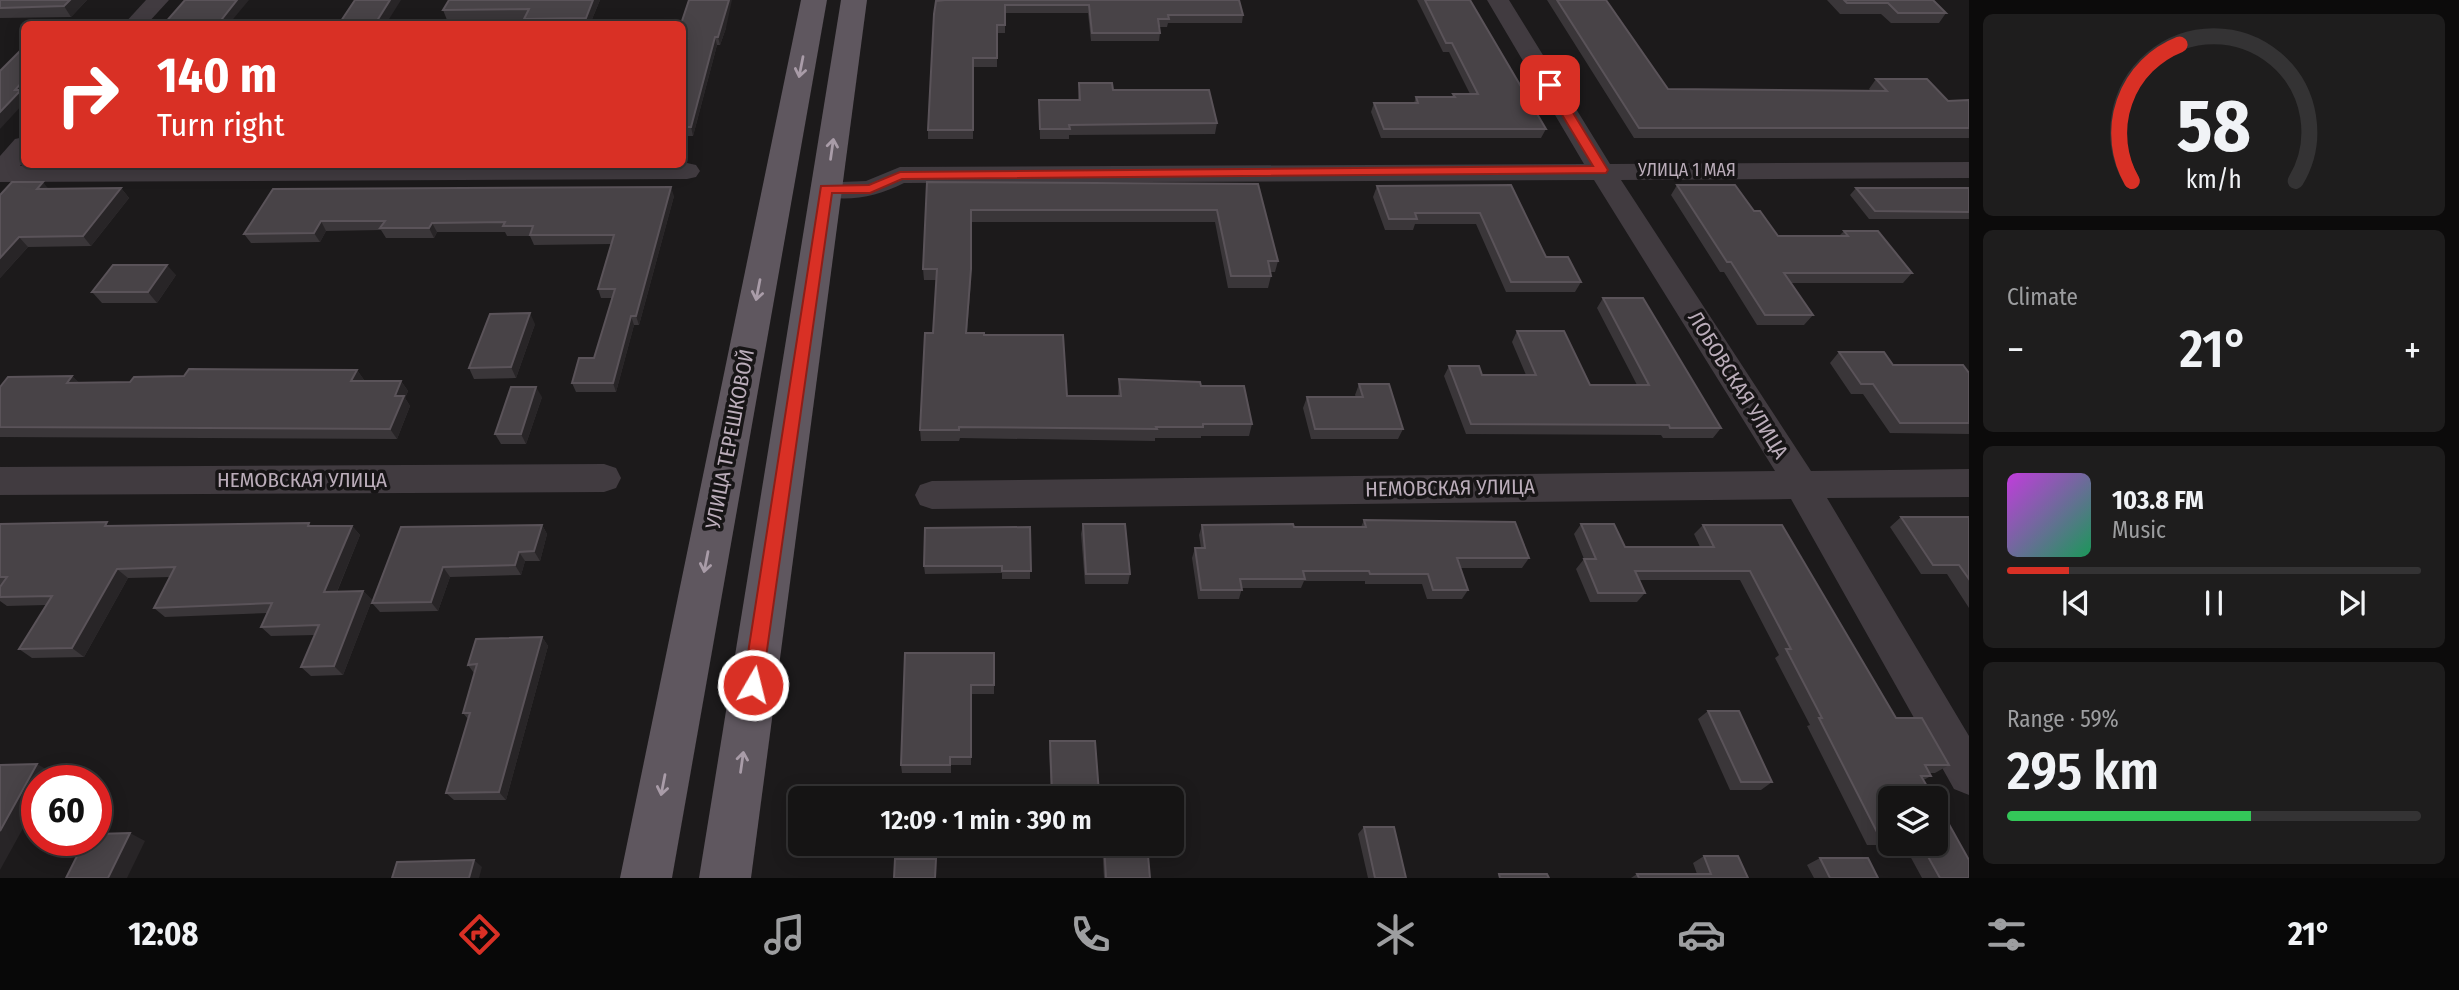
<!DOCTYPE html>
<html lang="en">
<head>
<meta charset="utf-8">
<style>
  body { margin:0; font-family:"Fira Sans Condensed",sans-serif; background:#1e1d1d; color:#f1f3f6; height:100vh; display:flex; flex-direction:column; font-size:26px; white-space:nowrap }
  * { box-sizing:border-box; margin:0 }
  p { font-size:23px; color:#9d9ea0 }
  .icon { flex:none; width:38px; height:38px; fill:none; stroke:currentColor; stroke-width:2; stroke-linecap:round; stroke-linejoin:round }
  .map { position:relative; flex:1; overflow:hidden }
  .side { display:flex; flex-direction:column; gap:14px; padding:14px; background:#0c0b0b; width:490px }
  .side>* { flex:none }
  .hud { position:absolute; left:21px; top:21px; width:665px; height:147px; border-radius:10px; box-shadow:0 4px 18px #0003,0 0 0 2px #343334; background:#d93025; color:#fff; overflow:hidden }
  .buttons { position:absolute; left:1878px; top:786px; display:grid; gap:14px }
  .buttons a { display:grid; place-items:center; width:70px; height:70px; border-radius:10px; background:#151414; box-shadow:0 4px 18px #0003,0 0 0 2px #343334; font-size:35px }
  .speed { position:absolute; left:21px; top:765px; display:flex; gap:14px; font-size:35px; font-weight:700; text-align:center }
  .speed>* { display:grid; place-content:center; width:91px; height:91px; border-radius:50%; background:#151414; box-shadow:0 4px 18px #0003,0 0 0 2px #343334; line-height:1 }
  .speed .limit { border:10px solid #d22; background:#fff; color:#111 }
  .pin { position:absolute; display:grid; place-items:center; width:60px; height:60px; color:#fff; margin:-30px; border-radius:14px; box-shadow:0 4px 10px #0006 }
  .me { position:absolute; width:77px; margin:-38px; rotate:8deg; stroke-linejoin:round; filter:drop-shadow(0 0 5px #0008) }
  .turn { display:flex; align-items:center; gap:24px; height:147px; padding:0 21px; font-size:32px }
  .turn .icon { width:91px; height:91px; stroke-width:2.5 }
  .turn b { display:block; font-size:49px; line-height:60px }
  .big { font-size:52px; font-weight:600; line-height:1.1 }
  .side .card { flex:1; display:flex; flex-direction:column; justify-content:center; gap:10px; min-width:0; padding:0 24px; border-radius:10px; background:#1e1d1d }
  .side .dial { align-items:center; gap:0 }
  .dial svg { height:182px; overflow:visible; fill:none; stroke:#343334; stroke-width:7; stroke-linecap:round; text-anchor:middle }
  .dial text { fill:#f1f3f6; stroke:none }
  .song { display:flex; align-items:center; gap:21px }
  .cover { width:84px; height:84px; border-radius:10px; background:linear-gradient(135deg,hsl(290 70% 55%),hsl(150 70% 35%)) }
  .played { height:7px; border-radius:4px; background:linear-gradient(90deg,#d93025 15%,#343334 15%) }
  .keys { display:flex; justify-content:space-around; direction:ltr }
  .heat { display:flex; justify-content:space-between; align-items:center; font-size:38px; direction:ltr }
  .charge { height:10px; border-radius:5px; background:linear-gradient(90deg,#34c759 59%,#343334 0) }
  .trip { position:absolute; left:788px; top:786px; width:396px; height:70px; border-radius:10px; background:#151414; box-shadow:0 4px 18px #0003,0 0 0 2px #343334; font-weight:600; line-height:70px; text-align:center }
  .menu { display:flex; height:112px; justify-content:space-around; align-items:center; background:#080808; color:#9d9ea0 }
  .menu .icon { width:49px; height:49px }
  .menu .selected { color:#d93025 }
  .menu b { font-size:32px; color:#f1f3f6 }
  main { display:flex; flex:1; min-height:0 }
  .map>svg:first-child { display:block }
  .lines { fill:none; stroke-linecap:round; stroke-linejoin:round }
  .street { fill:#413b40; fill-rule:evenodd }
  .primary { fill:#5f575f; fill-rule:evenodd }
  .wall { fill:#3a3639 }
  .shaded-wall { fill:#282527 }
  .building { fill:#484347; stroke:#5a5359; stroke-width:2 }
  .oneway { stroke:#a99ca8 }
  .route { fill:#d93025; stroke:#8d1f18; stroke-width:2 }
  .labels { text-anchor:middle; stroke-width:7; stroke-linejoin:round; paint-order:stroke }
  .far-street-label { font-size:18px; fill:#bbadba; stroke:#171516 }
  .street-label { font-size:21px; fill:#bbadba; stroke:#171516 }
</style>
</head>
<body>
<main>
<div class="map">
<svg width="1969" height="878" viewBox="0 0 1969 878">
  <rect width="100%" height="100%" fill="#1c1a1b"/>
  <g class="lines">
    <g class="street">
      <path d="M146,0H169L147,24H124Z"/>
      <path d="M1487,0H1509L1610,164L1969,162V178L1621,180L1811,471L1969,469V497L1827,498L1969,736V795L1954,789L1791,499L932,509L920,505L915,495L920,485L932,481L1775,471L1594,180L904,183C876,197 847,203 816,195L813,189L816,183L866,181L900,167L1584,164Z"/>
      <path d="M24,137V160L20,166L687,163L696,165L700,171L696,177L687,179L0,182V156L15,139Z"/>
      <path d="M604,464L616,468L621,478L616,488L604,492L0,495V467Z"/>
    </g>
    <g class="primary">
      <path d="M801,0H827L672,878H620Z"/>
      <path d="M841,0H867L751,878H699Z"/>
    </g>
  </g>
  <g class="wall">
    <path d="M0,0H87L71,17L0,18Z"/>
    <path d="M600,0L590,24H526L524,19L447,20L443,10Z"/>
    <path d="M1239,0L1243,15L1242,23H1168L1167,27H1159L1160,33L1159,41H1091L1088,13H1005V33H997V67H973V139H928V130L936,1Z"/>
    <path d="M1417,0H1470L1546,129L1541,138H1381L1371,112L1374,103H1414L1416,97H1452L1453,94H1470L1449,52H1443Z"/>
    <path d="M1547,0H1606L1668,89L1871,91L1869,89L1876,79L1948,101L1969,100V138H1634Z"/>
    <path d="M1827,0H1933L1946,13L1939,23H1891L1881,14H1840Z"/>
    <path d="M682,24L726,28L720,45H717L693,136H682V54L684,48H682Z"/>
    <path d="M1079,83L1113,90L1217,123L1215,134L1069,135V139H1040L1039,100H1078Z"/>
    <path d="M927,182L1258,184L1278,261L1275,272H1271V276L1268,288H1228L1215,222H971V280L967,333L984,335L1067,396H1118L1119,379L1201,386L1252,424L1249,436H1201V438H1155V441L960,438L959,441H921L920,430L933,333L937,280H924L923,269Z"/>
    <path d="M1511,185L1546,257L1581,282L1575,292H1506L1476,224H1415L1413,230H1385L1373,197L1377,186Z"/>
    <path d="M1677,185L1754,211L1778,236H1839L1844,231L1912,273L1903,283H1791L1813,315L1804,325H1757L1724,272H1720L1671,195Z"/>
    <path d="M121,188L129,198L91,246L28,247L0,278V195L48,189Z"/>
    <path d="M1856,188H1969V219H1869L1850,195Z"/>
    <path d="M273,189L674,196L639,325H634L616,392H576L572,383L594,358L612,298H601L598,289L611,244L534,245L530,236H507L505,232H437L434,238H386L381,230L326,231L320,242L251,243L244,234Z"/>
    <path d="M176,275L157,303H102L92,292Z"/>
    <path d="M1603,298L1721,428L1713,438H1663L1661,435L1466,434L1444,376L1449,366L1482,375H1526L1512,342L1517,331L1590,385H1637L1597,308Z"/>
    <path d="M535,324L516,378L474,379L469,368Z"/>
    <path d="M1839,352L1893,365L1969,373V434L1890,433L1863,394H1851L1830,363Z"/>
    <path d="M357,370L364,380L363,381H401L408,391L405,398L410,406L397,439L0,437V387L72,376L79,383L130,382L184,376Z"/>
    <path d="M1359,384L1403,429L1398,439H1311L1303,408L1307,397H1356L1355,395Z"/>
    <path d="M542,397L526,444H501L495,434Z"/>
    <path d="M1901,517H1969V608L1947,574H1921L1890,527Z"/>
    <path d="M1364,520L1529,558L1522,568H1460L1468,590L1462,599H1427L1422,584H1365V581H1304L1301,588H1242L1239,599H1198L1192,558L1195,548H1201L1199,535L1202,525L1361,527Z"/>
    <path d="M0,524L110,526H352L360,535L337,592L363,591L372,600L343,675L311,676L301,667L315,635L271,636L261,627L268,613L165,617L154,608L170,577L128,578L84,657L32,658L19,649L46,605L7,606L0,601Z"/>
    <path d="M1083,524L1130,574L1128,584H1085L1081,534Z"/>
    <path d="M1581,524L1625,547H1700L1694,534L1703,525H1782L1896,718L1949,765L1935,773H1929L1931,776L1890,798V844H1936L1969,878H1922L1904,845H1867L1807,726L1810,725L1775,658L1779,655L1740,580H1639L1645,593L1637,602H1590L1576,569L1584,559L1574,534Z"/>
    <path d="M542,525L547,534L540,561H525L521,575L450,577L438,611L380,612L372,603L401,527Z"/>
    <path d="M1030,527V579H1002V573L925,574L924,566Z"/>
    <path d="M542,637L548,646L506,800H454L446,793L468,719L463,713L474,673L468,665Z"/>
    <path d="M994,653V694H972L971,765H951V773H902L901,765Z"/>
    <path d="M1708,711L1772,782L1761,790H1730L1698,719Z"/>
    <path d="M1050,741L1099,793L1098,798H1051L1049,749Z"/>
    <path d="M1364,827L1406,878H1368L1358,834Z"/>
    <path d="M1102,844H1147L1150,878H1104Z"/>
    <path d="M1704,856L1748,878H1631L1637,874H1697L1693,863Z"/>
    <path d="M1820,858L1878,878H1814L1807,865Z"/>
  </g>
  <g class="shaded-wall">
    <path d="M70,0H87L71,17L64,6Z"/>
    <path d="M237,0H249L229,24H218Z"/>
    <path d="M390,0H401L386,24H375Z"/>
    <path d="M593,0H600L590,24H588L586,18Z"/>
    <path d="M729,0H732L726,28L720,45L718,37Z"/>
    <path d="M715,37L717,45L693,136L691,127Z"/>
    <path d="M24,80V103L0,129V112L15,90Z"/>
    <path d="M43,182L51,192L37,189Z"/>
    <path d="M671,187L674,196L639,325L636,316Z"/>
    <path d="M121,188L129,198L91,246L83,236Z"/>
    <path d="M971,210V280L966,344V333Z"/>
    <path d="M321,221L326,231L320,242L314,233Z"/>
    <path d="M432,223L437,232L434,238L429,228Z"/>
    <path d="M19,237L28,247L0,278V258Z"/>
    <path d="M167,265L176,275L157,303L148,292Z"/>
    <path d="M530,313L535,324L516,378L511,367Z"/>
    <path d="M631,316L634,325L616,392L613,383Z"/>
    <path d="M357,370L364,380L358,392L351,381Z"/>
    <path d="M72,376L83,386L67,383Z"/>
    <path d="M401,381L408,391L405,398L410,406L397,439L390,429L395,396Z"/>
    <path d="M536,387L542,397L526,444L521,434Z"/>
    <path d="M542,525L547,534L540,561L534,551Z"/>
    <path d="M352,526L360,535L333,601L324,592Z"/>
    <path d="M519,552L525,561L521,575L515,565Z"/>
    <path d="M443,567L450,577L438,611L431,602Z"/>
    <path d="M117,569L128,578L84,657L72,648Z"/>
    <path d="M363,591L372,600L343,675L334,666Z"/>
    <path d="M542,637L548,646L506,800L499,792Z"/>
    <path d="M37,764L53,773L49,780H37V803L0,870V831Z"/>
    <path d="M130,833L145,841L127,878H108Z"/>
    <path d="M474,860L482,867L479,878H469Z"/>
  </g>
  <g class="building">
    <path d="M0,0H70L64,6L0,8Z"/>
    <path d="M185,0H237L218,24H164Z"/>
    <path d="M355,0H390L375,24H339Z"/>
    <path d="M449,0H593L586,18L524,19L529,9L443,10Z"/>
    <path d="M689,0H729L718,37H715L691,127H682V54L687,39H682V24H681Z"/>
    <path d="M945,0H1239L1243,15H1168L1169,19H1158L1160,33H1092L1089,5H1005V25H997V58H973V130H928L934,14L936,1Z"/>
    <path d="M1425,0H1470L1546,129H1384L1374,103H1418L1416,97H1455L1453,94H1478L1452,43H1446Z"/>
    <path d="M1557,0H1606L1668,89L1887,91L1876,79H1927L1948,101L1969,100V128H1639Z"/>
    <path d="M1844,0H1933L1946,13H1898L1888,3H1847Z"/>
    <path d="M24,47V80L15,90H21L0,112V71Z"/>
    <path d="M1079,83H1112L1113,90H1209L1217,123L1069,125L1070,129H1040L1039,100H1080Z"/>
    <path d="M12,182H43L37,189L121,188L83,236L19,237L0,258V195Z"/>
    <path d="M927,182L1258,184L1278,261H1268L1271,276H1231L1217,210H971V269L966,333H984V335H1063L1067,396H1121L1119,379L1200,382L1201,386H1244L1252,424H1203V427H1156L1157,429L959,427V430H920L925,333H933L937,269H923Z"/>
    <path d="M1511,185L1546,257H1568L1581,282H1511L1480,213H1415L1417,219H1389L1377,186Z"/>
    <path d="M1677,185H1735L1754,211H1760L1778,236H1848L1844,231H1878L1912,273H1784L1813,315H1765L1731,262H1727Z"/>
    <path d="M671,187L636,316H631L613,383H572L579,358H594L615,289H598L614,235H530L533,226H503L505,222L432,223L429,228H380L385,221H321L314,233L244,234L273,189Z"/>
    <path d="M1856,188H1969V212L1875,211Z"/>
    <path d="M113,265H167L148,292H92Z"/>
    <path d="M1603,298H1643L1721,428H1670L1669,425L1471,424L1449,366H1479L1482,375H1536L1517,331H1564L1590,385H1649Z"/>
    <path d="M530,313L511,367L469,368L490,314Z"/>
    <path d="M1839,352H1884L1893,365H1963L1969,373V423H1900L1873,384H1861Z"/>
    <path d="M189,369L357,370L351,381H401L395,396H404L390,429L0,427V387L8,377L72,376L67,383L130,382L134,377L184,376Z"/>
    <path d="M1359,384H1389L1403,429H1315L1307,397H1363Z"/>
    <path d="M511,387H536L521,434H495Z"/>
    <path d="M1901,517H1969V579L1959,565H1933Z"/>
    <path d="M1364,520L1515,522L1529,558H1457L1468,590H1433L1428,574H1370L1369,571H1303L1305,579H1240L1242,590H1201L1195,548H1205L1202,525L1293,524L1294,527H1366Z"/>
    <path d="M107,522L105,526L309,523L308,526H352L324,592L363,591L334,666L301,667L319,625L261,627L272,603L154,608L175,567L117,569L72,648L19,649L52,596L0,597V587L7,577H0V524Z"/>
    <path d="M1083,524H1125L1130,574H1086Z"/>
    <path d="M1581,524H1614L1625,547H1714L1703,525H1782L1896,718H1922L1949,765H1925L1931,776H1921L1934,798H1890V838H1880L1819,718H1822L1786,649H1791L1750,571H1635L1645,593H1598L1584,559H1596Z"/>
    <path d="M542,525L534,551L519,552L515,565L443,567L431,602L372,603L401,527Z"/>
    <path d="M1030,527L1031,571H1002V566H924L925,528Z"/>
    <path d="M542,637L499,792L446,793L470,713H463L477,664L468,665L476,639Z"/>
    <path d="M905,653H994V685H971V757H950V765H901Z"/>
    <path d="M1708,711H1739L1772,782H1741Z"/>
    <path d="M1050,741H1095L1099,793H1052Z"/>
    <path d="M37,764L0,831V765Z"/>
    <path d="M1936,801L1969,860V878H1940L1921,844H1936Z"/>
    <path d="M1364,827H1394L1406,878H1375Z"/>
    <path d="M130,833L108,878H66L85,840H96V834Z"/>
    <path d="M1104,844H1147L1150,878H1106Z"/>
    <path d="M1704,856H1738L1748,878H1639L1637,874H1711Z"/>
    <path d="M1820,858H1868L1878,878H1830Z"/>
    <path d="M895,859H936L935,878H894Z"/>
    <path d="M474,860L469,878H392L397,862Z"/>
    <path d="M1499,874H1547L1549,878H1500Z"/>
  </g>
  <defs><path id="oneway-shaft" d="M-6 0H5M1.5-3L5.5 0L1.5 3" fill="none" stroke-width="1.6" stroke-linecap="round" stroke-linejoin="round" transform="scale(1.75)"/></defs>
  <g class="oneway">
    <use href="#oneway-shaft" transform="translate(801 67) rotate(101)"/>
    <use href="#oneway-shaft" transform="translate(832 149) rotate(-82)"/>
    <use href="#oneway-shaft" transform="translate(758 290) rotate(101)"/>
    <use href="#oneway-shaft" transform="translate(706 562) rotate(101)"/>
    <use href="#oneway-shaft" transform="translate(742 762) rotate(-82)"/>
    <use href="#oneway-shaft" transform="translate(663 785) rotate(101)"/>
  </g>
  <path class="route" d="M1546,83L1556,85L1608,170L1606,173L902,179L870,193H832L762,685L760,691L753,694L746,691L743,685L821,186L869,185L900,172L1593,166L1544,85Z"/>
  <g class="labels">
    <g class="far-street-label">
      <text x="1687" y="176">УЛИЦА 1 МАЯ</text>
    </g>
    <g class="street-label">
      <text transform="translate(1738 385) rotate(58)" y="7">ЛОБОВСКАЯ УЛИЦА</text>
      <text transform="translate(730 439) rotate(-79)" y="7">УЛИЦА ТЕРЕШКОВОЙ</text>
      <text x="302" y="487">НЕМОВСКАЯ УЛИЦА</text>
      <text transform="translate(1450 488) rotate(-1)" y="7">НЕМОВСКАЯ УЛИЦА</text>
    </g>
  </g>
</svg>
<div class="buttons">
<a><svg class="icon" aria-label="layers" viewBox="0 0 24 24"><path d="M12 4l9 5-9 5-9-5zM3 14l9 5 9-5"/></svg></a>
</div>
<div class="speed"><div class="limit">60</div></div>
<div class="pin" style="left:1550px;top:85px;background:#d93025"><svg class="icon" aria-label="arrive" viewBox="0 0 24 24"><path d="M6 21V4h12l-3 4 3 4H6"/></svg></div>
<svg class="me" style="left:753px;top:685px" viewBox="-20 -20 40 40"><circle r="17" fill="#d93025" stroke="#fff" stroke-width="3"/><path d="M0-11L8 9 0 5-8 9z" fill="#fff"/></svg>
<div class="trip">12:09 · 1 min · 390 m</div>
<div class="hud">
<div class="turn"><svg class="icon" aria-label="right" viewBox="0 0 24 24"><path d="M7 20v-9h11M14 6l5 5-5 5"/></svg><div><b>140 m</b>Turn right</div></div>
</div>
</div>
<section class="side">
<div class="card dial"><svg viewBox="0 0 100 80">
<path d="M14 69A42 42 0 1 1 86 69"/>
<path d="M14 69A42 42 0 0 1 35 9" stroke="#d93025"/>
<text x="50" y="56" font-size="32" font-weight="700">58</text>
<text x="50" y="72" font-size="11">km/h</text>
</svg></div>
<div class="card"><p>Climate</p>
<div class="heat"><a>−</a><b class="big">21°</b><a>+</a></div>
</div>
<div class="card">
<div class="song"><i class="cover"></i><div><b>103.8 FM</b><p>Music</p></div></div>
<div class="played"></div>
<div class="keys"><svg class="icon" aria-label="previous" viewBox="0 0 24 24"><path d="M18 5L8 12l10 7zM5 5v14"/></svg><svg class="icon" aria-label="pause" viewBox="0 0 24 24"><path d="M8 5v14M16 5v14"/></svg><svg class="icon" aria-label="next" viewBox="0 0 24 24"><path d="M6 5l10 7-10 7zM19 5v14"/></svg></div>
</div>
<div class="card"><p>Range · 59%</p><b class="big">295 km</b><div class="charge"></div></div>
</section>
</main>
<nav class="menu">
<b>12:08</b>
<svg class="icon selected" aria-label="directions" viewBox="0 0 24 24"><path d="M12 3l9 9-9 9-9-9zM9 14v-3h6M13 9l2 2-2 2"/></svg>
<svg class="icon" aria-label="music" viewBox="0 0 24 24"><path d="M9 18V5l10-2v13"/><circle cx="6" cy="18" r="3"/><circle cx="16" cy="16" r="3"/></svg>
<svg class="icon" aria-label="phone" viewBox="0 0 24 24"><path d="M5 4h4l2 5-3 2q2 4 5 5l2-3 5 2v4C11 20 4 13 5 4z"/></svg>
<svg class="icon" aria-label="climate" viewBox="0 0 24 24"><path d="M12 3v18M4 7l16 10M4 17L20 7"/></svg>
<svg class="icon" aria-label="car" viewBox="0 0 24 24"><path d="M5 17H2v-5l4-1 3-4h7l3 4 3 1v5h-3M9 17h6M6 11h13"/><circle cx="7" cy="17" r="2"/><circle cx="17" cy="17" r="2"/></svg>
<svg class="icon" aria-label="filters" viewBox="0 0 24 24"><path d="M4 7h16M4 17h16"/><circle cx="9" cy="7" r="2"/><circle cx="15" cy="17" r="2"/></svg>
<b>21°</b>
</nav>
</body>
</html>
